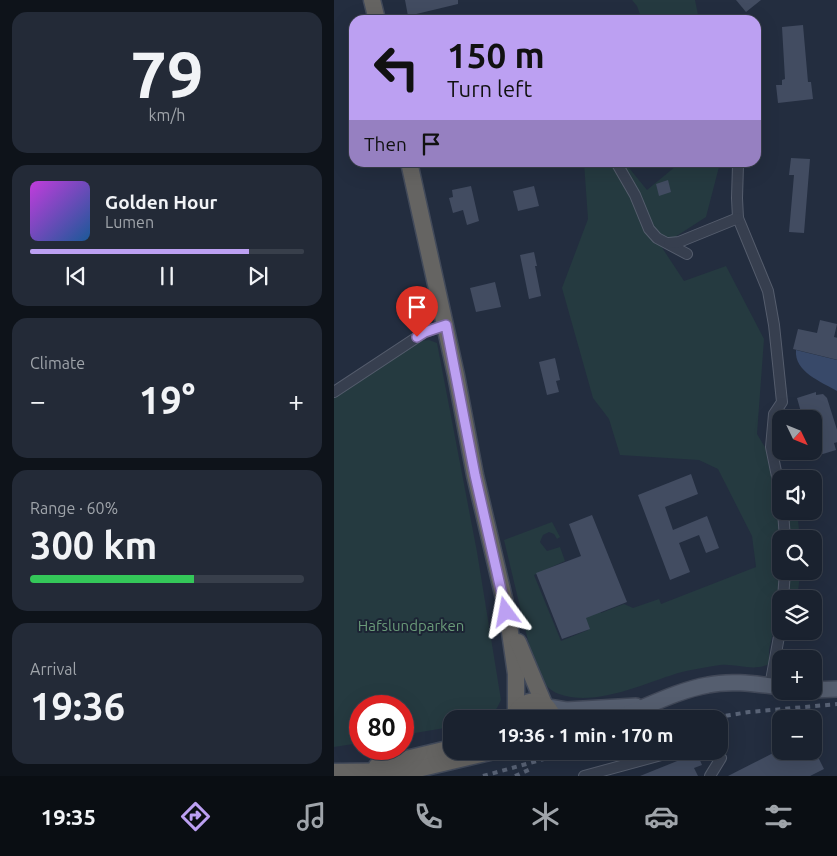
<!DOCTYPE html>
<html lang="en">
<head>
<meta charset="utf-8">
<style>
  body { margin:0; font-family:Ubuntu,sans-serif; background:#232a37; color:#f1f3f6; height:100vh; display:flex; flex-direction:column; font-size:19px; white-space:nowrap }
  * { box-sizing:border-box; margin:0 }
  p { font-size:16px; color:#9fa4aa }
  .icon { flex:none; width:28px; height:28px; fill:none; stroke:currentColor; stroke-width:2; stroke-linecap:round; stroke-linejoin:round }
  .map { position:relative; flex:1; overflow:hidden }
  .details { display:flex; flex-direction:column; gap:12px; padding:12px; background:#0e131a; width:334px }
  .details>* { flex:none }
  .banner { position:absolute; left:15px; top:15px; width:412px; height:152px; border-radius:15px; box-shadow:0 5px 20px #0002,0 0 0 1px #383f4b; background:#bca0f2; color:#111; overflow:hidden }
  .needle { width:32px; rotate:133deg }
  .buttons { position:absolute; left:438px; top:410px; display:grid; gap:10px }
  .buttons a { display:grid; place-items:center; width:50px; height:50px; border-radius:10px; background:#1a222f; box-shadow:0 5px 20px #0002,0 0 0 1px #383f4b; font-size:25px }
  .speed { position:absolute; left:15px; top:695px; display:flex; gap:10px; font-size:25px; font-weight:700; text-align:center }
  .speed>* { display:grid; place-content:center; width:65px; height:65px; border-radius:50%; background:#1a222f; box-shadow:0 5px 20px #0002,0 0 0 1px #383f4b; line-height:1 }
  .speed .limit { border:8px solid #d22; background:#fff; color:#111 }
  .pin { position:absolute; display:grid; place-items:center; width:42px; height:42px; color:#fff; margin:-51px -21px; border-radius:50% 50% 50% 0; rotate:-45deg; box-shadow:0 0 5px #0007 }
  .pin .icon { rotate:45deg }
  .me { position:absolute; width:55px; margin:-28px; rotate:347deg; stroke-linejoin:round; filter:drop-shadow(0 0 4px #0008) }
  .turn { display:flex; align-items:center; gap:18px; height:105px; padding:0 15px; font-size:22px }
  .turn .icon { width:65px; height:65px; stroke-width:2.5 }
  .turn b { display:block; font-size:35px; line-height:42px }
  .then { display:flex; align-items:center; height:48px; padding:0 15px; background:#0003; gap:10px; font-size:19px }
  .big { font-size:38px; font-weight:700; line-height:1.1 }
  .details .tile { flex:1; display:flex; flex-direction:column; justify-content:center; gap:8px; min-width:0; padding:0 18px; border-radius:15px; background:#232a37 }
  .details .dial { align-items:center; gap:0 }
  .dial b { font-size:65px; line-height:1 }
  .song { display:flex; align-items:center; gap:15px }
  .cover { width:60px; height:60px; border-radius:8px; background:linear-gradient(135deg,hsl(290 70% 55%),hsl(210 70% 35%)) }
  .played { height:5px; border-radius:2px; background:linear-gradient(90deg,#bca0f2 80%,#383f4b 80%) }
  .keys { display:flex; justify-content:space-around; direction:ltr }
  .heat { display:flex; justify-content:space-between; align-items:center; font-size:28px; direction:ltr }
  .charge { height:8px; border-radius:4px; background:linear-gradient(90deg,#34c759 60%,#383f4b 0) }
  .trip { position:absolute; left:109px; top:710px; width:285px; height:50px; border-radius:15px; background:#1a222f; box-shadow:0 5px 20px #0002,0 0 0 1px #383f4b; font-weight:700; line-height:50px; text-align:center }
  .menu { display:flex; height:80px; justify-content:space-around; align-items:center; background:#0a0e13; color:#9fa4aa }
  .menu .icon { width:35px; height:35px }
  .menu .selected { color:#bca0f2 }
  .menu b { font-size:22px; color:#f1f3f6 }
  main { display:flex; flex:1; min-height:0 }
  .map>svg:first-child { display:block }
  .green { fill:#253a40 }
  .water { fill:#384969 }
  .building { fill:#424c61 }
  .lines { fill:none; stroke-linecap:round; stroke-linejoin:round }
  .minor-casing { stroke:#555d6d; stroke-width:12 }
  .primary-casing { stroke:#414858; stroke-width:18 }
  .trunk-casing { stroke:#424a5a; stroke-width:19 }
  .minor { stroke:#373f4f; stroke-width:10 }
  .primary { stroke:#555e6f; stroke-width:15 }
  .trunk { stroke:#656462; stroke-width:16 }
  .rail { stroke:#596376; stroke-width:4; stroke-dasharray:5 5; stroke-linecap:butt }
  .route-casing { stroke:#7a689d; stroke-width:12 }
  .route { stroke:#bca0f2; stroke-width:9 }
  .labels { text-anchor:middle; stroke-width:4; stroke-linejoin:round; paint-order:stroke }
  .park-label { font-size:15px; fill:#6a9b79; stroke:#1c2434 }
</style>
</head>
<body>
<main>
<section class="details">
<div class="tile dial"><b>79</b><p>km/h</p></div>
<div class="tile">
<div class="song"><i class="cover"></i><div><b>Golden Hour</b><p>Lumen</p></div></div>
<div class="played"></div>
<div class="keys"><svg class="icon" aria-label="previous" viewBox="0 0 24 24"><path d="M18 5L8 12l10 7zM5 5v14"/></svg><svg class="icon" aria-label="pause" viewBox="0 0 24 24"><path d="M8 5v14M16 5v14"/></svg><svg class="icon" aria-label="next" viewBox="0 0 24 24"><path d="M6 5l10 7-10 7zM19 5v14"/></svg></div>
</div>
<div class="tile"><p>Climate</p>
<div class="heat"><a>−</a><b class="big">19°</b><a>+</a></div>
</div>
<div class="tile"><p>Range · 60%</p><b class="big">300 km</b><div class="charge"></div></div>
<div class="tile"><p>Arrival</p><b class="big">19:36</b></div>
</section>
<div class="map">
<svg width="504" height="776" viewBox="0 0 504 776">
  <rect width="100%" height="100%" fill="#232d3f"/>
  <g class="green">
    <path d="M298,0H361L365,20H308L303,6Z"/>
    <path d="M250,163H291L313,190L342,166V163H386L372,217L327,246L350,281L392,266L430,339L423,434L450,479H446V511H463L466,539H446V571H466V575L463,599H446V622L442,619L435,650V664C419,672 402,663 386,665C373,667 360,669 348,672C312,682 262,708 225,694C213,690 207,679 201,670L170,540L218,522L226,537L223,539L220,534L215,532L209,535L206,542L213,551L226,547L231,561L200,575L227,641L254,630L245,607L262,600L267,613L290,604L299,608L325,599L327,604L422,567L418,536L384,469L365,460L286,455L275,419L259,398L228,288L254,219Z"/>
    <path d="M95,340L103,343L143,552L167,700L163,708L152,719H118L117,727L69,735V706H26V743L0,747V398L86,341Z"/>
  </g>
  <path class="water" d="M462,350L503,360V391C488,382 460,372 462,350Z"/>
  <g class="building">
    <path d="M71,0H124V4L74,16Z"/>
    <path d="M402,0H427L412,12Z"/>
    <path d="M469,25L474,82H477L479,99L444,103L442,85H448V80L451,79L448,27Z"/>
    <path d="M457,158L476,159L470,233L455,232L460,175H455Z"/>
    <path d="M334,180L337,192L325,196L322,184Z"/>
    <path d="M137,186L145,221L133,225L129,210L119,213L115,198L119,197L118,190Z"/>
    <path d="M200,186L205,206L184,211L179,191Z"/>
    <path d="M200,252L203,266H201L207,296L195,299L186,255Z"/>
    <path d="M161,282L167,307L142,312L136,288Z"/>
    <path d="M486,320L503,324L500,337L504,338V360L459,349L464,329L483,333Z"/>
    <path d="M221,358L226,380L222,381L225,392L213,395L205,362Z"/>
    <path d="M482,392V395L489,394L493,398L504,433V442L500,443L502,450L479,457V419H469L463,398Z"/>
    <path d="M357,474L364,494L331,507L339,530L373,516L385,548L372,553L365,535L345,543L356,572L336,580L304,495Z"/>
    <path d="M258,515L293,602L252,618L256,629L228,639L202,573L247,556L235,524Z"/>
    <path d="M443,751H481L490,769L476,776H394Z"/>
    <path d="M363,753L368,765L360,768L364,776H306Z"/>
  </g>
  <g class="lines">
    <defs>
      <g id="minor">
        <path d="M282,162L301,195L315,229L323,238L353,254"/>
        <path d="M404,165L403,198L404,218L434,291L440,325L448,402L440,414L437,447L446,491"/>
        <path d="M335,243L345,242L404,218"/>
        <path d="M0,392L91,332L112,325"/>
        <path d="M449,511L451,539"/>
        <path d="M449,599L451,571"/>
        <path d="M436,686L446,631"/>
        <path d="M250,776L342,751"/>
        <path d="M376,776L387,758L380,751"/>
      </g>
      <g id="primary">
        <path d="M479,690L504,689"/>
        <path d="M214,707L232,710L302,706"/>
        <path d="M280,719C311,708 341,691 374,685C397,680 422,684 446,687"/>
      </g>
      <g id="trunk">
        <path d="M38,0L43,20"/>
        <path d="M75,162L122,375L141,475L173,611L182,674V711"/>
        <path d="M184,642L210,704"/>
        <path d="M180,717C188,696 214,696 219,719"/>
        <path d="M43,766L118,748"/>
        <path d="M0,772L75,771L160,751"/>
      </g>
    </defs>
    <use href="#minor" class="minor-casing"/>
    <use href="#primary" class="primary-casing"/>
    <use href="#trunk" class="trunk-casing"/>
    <use href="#minor" class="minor"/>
    <use href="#primary" class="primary"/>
    <use href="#trunk" class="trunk"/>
    <g class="rail">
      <path d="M372,719L415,712L504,704"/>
      <path d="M149,776L239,751"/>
      <path d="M181,776L199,768"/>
    </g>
  </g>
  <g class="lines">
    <defs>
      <path id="route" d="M83,337L91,332L112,325L141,475L172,612"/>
    </defs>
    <use href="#route" class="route-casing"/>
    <use href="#route" class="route"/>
  </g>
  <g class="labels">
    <g class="park-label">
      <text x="77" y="631">Hafslundparken</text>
    </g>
  </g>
</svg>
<div class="buttons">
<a><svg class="needle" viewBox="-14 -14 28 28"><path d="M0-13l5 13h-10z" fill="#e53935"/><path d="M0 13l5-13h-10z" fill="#9fa4aa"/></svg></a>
<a><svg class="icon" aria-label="sound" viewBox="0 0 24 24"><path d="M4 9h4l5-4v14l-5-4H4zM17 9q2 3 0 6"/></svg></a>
<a><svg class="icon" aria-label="search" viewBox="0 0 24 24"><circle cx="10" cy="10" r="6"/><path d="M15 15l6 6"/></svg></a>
<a><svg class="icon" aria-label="layers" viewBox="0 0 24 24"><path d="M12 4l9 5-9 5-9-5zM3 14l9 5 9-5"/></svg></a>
<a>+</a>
<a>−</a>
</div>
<div class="speed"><div class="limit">80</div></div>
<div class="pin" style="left:83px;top:337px;background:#d93025"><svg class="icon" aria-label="arrive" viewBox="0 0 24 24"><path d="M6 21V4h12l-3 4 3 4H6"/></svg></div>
<svg class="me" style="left:172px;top:612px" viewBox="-20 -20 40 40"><path d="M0-17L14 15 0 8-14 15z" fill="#bca0f2" stroke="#fff" stroke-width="4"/></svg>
<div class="trip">19:36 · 1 min · 170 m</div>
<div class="banner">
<div class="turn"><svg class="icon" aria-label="left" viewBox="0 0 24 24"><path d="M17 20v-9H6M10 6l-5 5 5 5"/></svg><div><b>150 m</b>Turn left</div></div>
<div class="then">Then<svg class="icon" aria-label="arrive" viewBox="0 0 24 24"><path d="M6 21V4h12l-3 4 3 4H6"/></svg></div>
</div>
</div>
</main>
<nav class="menu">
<b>19:35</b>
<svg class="icon selected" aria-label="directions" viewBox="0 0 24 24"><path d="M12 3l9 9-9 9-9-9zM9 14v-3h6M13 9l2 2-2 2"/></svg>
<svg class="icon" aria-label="music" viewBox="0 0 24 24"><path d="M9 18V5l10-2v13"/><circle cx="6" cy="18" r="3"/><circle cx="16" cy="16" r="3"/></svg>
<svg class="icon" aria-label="phone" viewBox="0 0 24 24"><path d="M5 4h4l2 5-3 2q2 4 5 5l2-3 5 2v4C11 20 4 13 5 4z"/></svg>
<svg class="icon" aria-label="climate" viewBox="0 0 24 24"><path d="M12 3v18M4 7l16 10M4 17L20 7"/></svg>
<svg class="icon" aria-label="car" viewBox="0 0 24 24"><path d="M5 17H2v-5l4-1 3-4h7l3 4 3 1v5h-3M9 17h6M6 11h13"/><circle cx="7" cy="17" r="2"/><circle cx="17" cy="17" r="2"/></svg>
<svg class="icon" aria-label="filters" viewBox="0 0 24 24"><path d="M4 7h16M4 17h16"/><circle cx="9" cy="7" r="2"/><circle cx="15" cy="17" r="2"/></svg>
</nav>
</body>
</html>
